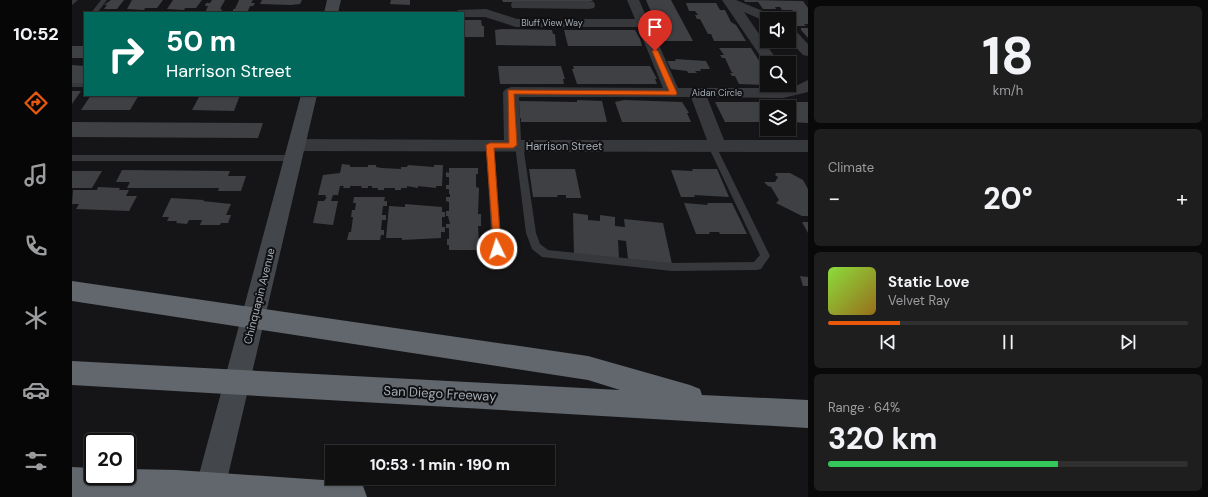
<!DOCTYPE html>
<html lang="en">
<head>
<meta charset="utf-8">
<style>
  body { margin:0; font-family:"DM Sans",sans-serif; background:#1e1e1f; color:#f1f3f6; height:100vh; display:flex; flex-direction:column; font-size:15px; white-space:nowrap }
  * { box-sizing:border-box; margin:0 }
  p { font-size:13px; color:#9c9d9f }
  .icon { flex:none; width:22px; height:22px; fill:none; stroke:currentColor; stroke-width:2; stroke-linecap:round; stroke-linejoin:round }
  .map { position:relative; flex:1; overflow:hidden }
  .sheet { display:flex; flex-direction:column; gap:6px; padding:6px; background:#090909; width:400px }
  .sheet>* { flex:none }
  .top-card { position:absolute; left:12px; top:12px; width:380px; height:84px; border-radius:0px; box-shadow:0 1px 3px #0004,0 0 0 1px #303031; background:#00695c; color:#fff; overflow:hidden }
  .buttons { position:absolute; left:688px; top:12px; display:grid; gap:8px }
  .buttons a { display:grid; place-items:center; width:36px; height:36px; border-radius:0px; background:#101011; box-shadow:0 1px 3px #0004,0 0 0 1px #303031; font-size:20px }
  .speed { position:absolute; left:12px; top:433px; display:flex; gap:8px; font-size:20px; font-weight:700; text-align:center }
  .speed>* { display:grid; place-content:center; width:52px; height:52px; border-radius:50%; background:#101011; box-shadow:0 1px 3px #0004,0 0 0 1px #303031; line-height:1 }
  .speed .limit { border:2px solid #111; border-radius:6px; background:#fff; color:#111 }
  .pin { position:absolute; display:grid; place-items:center; width:34px; height:34px; color:#fff; margin:-41px -17px; border-radius:50% 50% 50% 0; rotate:-45deg; box-shadow:0 0 4px #0007 }
  .pin .icon { rotate:45deg }
  .me { position:absolute; width:44px; margin:-22px; rotate:356deg; stroke-linejoin:round; filter:drop-shadow(0 0 3px #0008) }
  .turn { display:flex; align-items:center; gap:14px; height:84px; padding:0 16px; font-size:18px }
  .turn .icon { width:52px; height:52px; stroke-width:2.5 }
  .turn b { display:block; font-size:28px; line-height:34px }
  .big { font-size:30px; font-weight:800; line-height:1.1 }
  .sheet .card { flex:1; display:flex; flex-direction:column; justify-content:center; gap:6px; min-width:0; padding:0 14px; border-radius:6px; background:#1e1e1f }
  .sheet .dial { align-items:center; gap:0 }
  .dial b { font-size:52px; line-height:1 }
  .song { display:flex; align-items:center; gap:12px }
  .cover { width:48px; height:48px; border-radius:6px; background:linear-gradient(135deg,hsl(90 70% 55%),hsl(40 70% 35%)) }
  .played { height:4px; border-radius:2px; background:linear-gradient(90deg,#ea580c 20%,#303031 20%) }
  .keys { display:flex; justify-content:space-around; direction:ltr }
  .heat { display:flex; justify-content:space-between; align-items:center; font-size:22px; direction:ltr }
  .charge { height:6px; border-radius:3px; background:linear-gradient(90deg,#34c759 64%,#303031 0) }
  .trip { position:absolute; left:253px; top:445px; width:230px; height:40px; border-radius:0px; background:#101011; box-shadow:0 1px 3px #0004,0 0 0 1px #303031; font-weight:800; line-height:40px; text-align:center }
  main { display:flex; flex:1; min-height:0 }
  .tab-bar { display:flex; flex-direction:column; width:72px; justify-content:space-around; align-items:center; background:#060607; color:#9c9d9f }
  .tab-bar .icon { width:28px; height:28px }
  .tab-bar .active { color:#ea580c }
  .tab-bar b { font-size:18px; color:#f1f3f6 }
  .map>svg:first-child { display:block }
  .building { fill:#3f4044 }
  .lines { fill:none; stroke-linecap:round; stroke-linejoin:round }
  .lane { fill:#36383c; fill-rule:evenodd }
  .street { fill:#36383c; fill-rule:evenodd }
  .secondary { fill:#43474c; fill-rule:evenodd }
  .highway { fill:#61676d; fill-rule:evenodd }
  .route { fill:#ea580c; stroke:#983908 }
  .labels { text-anchor:middle; stroke-width:4; stroke-linejoin:round; paint-order:stroke }
  .far-street-label { font-size:9px; fill:#a6aeb7; stroke:#101012 }
  .street-label { font-size:11px; fill:#a6aeb7; stroke:#101012 }
  .near-street-label { font-size:13px; fill:#a6aeb7; stroke:#101012 }
</style>
</head>
<body>
<main>
<nav class="tab-bar">
<b>10:52</b>
<svg class="icon active" aria-label="directions" viewBox="0 0 24 24"><path d="M12 3l9 9-9 9-9-9zM9 14v-3h6M13 9l2 2-2 2"/></svg>
<svg class="icon" aria-label="music" viewBox="0 0 24 24"><path d="M9 18V5l10-2v13"/><circle cx="6" cy="18" r="3"/><circle cx="16" cy="16" r="3"/></svg>
<svg class="icon" aria-label="phone" viewBox="0 0 24 24"><path d="M5 4h4l2 5-3 2q2 4 5 5l2-3 5 2v4C11 20 4 13 5 4z"/></svg>
<svg class="icon" aria-label="climate" viewBox="0 0 24 24"><path d="M12 3v18M4 7l16 10M4 17L20 7"/></svg>
<svg class="icon" aria-label="car" viewBox="0 0 24 24"><path d="M5 17H2v-5l4-1 3-4h7l3 4 3 1v5h-3M9 17h6M6 11h13"/><circle cx="7" cy="17" r="2"/><circle cx="17" cy="17" r="2"/></svg>
<svg class="icon" aria-label="filters" viewBox="0 0 24 24"><path d="M4 7h16M4 17h16"/><circle cx="9" cy="7" r="2"/><circle cx="15" cy="17" r="2"/></svg>
</nav>
<div class="map">
<svg width="736" height="497" viewBox="0 0 736 497">
  <rect width="100%" height="100%" fill="#151517"/>
  <g class="building">
    <path d="M39,0H52L45,9H32L35,5H32Z"/>
    <path d="M60,0H91L85,8H73L72,10L55,9Z"/>
    <path d="M101,0H130L124,8H113L112,10L95,9Z"/>
    <path d="M140,0H153L148,9H150L149,12L133,13L136,6H133L134,3H138Z"/>
    <path d="M167,0H181L179,3H183L181,6H178L175,13H161V9H163Z"/>
    <path d="M190,0H230L228,4L219,5L188,4Z"/>
    <path d="M319,0H338V5L318,4Z"/>
    <path d="M430,0H520L521,1L431,2Z"/>
    <path d="M574,0H599L621,41H593L589,33H588Z"/>
    <path d="M672,0L731,1L736,8V24H732L734,26H721L717,22V19L709,18L703,11H716L717,13L722,12L720,10H710L708,7H703L704,9H691L686,2H673Z"/>
    <path d="M614,3H644L648,10H653L659,22L664,25L674,41H642L639,34H636L628,19H625L623,15H626L623,11H617Z"/>
    <path d="M391,20H409L410,26H412V37H391Z"/>
    <path d="M729,28H736V38L729,30Z"/>
    <path d="M430,29L480,30L481,34H483L484,46L424,45L423,30Z"/>
    <path d="M492,30H563L568,39L570,46H496Z"/>
    <rect x="0" y="46" width="13" height="12"/>
    <path d="M647,48H679L693,70L695,74V85L667,84L663,76H660L658,73H661L659,71L653,58H650L648,55H652Z"/>
    <path d="M603,59L634,61L638,69H628L629,71H623L625,73H616L615,71L599,69L595,61H604Z"/>
    <path d="M0,65L13,66V83H0Z"/>
    <path d="M426,66H489L493,79H491L492,84H428Z"/>
    <path d="M501,66H578L585,79H583L585,84H505L500,69H502Z"/>
    <path d="M0,91H9L0,104Z"/>
    <path d="M19,95H67L58,110H9Z"/>
    <path d="M128,95H168L162,111L120,110Z"/>
    <path d="M505,100L530,101L535,122H449V118H448L447,101L505,102Z"/>
    <path d="M552,100L610,102L617,113H615L619,122H550L543,102Z"/>
    <path d="M643,102H736V123L717,122V107H695V122H653Z"/>
    <path d="M0,122L191,123L186,138L0,137Z"/>
    <path d="M270,164L278,165V167H296V165H304V167L310,168L329,169V167H335L336,165L362,167V165H371L370,186H364V188L346,186V188L335,186V188H329V190H323V188H312V190H306V188H300V186H296V188H289L290,186H278V188H271L272,186H268L266,195H261L259,201H266L261,225L241,223L246,201H252L255,197H253L254,195H246L251,175L268,173Z"/>
    <path d="M377,168H406V174H404V187L407,188L406,214H409V226H406L407,243H410L411,250H377V245H375V239H377V228H374V224H378L376,216H374V211H377V202L374,201V197H378V194H377V189H374V185H377V177H374V172L377,173Z"/>
    <path d="M457,169H503L509,198H494V195H485L486,197H461Z"/>
    <path d="M620,169H645L657,197L622,195L623,197H609L599,170L621,171Z"/>
    <path d="M50,170L158,171L156,176H174L169,191H146L147,188H55L58,182H44Z"/>
    <path d="M0,171H30L20,188H0Z"/>
    <path d="M704,173H718L731,180L736,189V216H730L704,203L707,200L699,187L696,186L692,182H703L706,177L703,175Z"/>
    <path d="M26,187L48,188L47,190H57L54,196H65L57,211L4,209L7,204H0L1,190H25Z"/>
    <path d="M282,197H313L312,201H315V206H311L310,215H314V220H310L309,230H312V235H309L308,240H275L277,232H279L281,217H279L280,210H283L284,203H281Z"/>
    <path d="M99,198L132,200L131,201L159,204L154,215H159L156,223H149L148,225H128L130,220H117L115,224L104,223L105,221H95L97,217H90Z"/>
    <path d="M612,203L636,205L635,203H660L675,234H648L647,232H637L638,234H624Z"/>
    <path d="M333,204L370,207V212H373V217H370V227H373V232H369V238L330,240V238H314L317,206L333,207Z"/>
    <path d="M501,213L516,215V220L528,221V215L543,217V226L553,227L552,219L591,223L600,264L556,259L554,241L546,240L547,259L502,254Z"/>
    <path d="M730,222H736V233Z"/>
    <path d="M728,276L736,277V286H731Z"/>
  </g>
  <g class="lines">
    <g class="lane">
      <path d="M0,0H6L0,5Z"/>
      <path d="M29,0H35L25,13H19Z"/>
      <rect x="0" y="83" width="13" height="4"/>
      <path d="M418,142L422,145L430,249L429,252H421L420,249L414,145Z"/>
      <path d="M447,142L451,145L464,233L468,244L476,250L600,263L682,262L688,255L636,146L640,143L644,146L698,256L689,269L685,270L600,271L470,257L460,249L454,233L443,145Z"/>
      <path d="M0,155H221L225,158L221,161H0Z"/>
    </g>
    <g class="street">
      <path d="M555,0H567L606,88H711L726,85L736,80V92L711,98L635,97L652,140H736V152L224,151L218,149L216,145L218,141L224,139L432,140L431,92L434,89L439,87L591,88L566,27H444L413,17H391V13H384L386,10L414,9L445,19H563ZM447,97H619L635,140H449Z"/>
      <path d="M650,0H664L703,16L705,19H695V22L672,12L707,63H695V66Z"/>
      <path d="M445,1H517L522,2L523,5L522,8L517,9L440,8L439,5L440,2Z"/>
      <path d="M717,28L722,29L736,44V56L731,55L717,40Z"/>
    </g>
    <g class="secondary">
      <path d="M255,0H269L266,13H252Z"/>
      <path d="M229,95H245L151,497H121Z"/>
    </g>
    <g class="highway">
      <path d="M0,281L516,356L618,385L628,389L630,395L736,400V428L0,385V361L548,390L516,380L0,301Z"/>
      <path d="M0,467L21,468V476H55V469L105,470L280,482L291,486L295,497H0Z"/>
    </g>
  </g>
  <path class="route" d="M583,49L586,51L605,93L604,95L442,94L445,145L441,148H422L429,249L428,252H422L414,145L418,143H437L436,90L597,91L580,51Z"/>
  <g class="labels">
    <g class="far-street-label">
      <text x="480" y="26">Bluff View Way</text>
      <text x="645" y="96">Aidan Circle</text>
    </g>
    <g class="street-label">
      <text x="492" y="150">Harrison Street</text>
      <text transform="translate(187 296) rotate(-76)" y="4">Chinquapin Avenue</text>
    </g>
    <g class="near-street-label">
      <text transform="translate(368 393) rotate(3)" y="5">San Diego Freeway</text>
    </g>
  </g>
</svg>
<div class="buttons">
<a><svg class="icon" aria-label="sound" viewBox="0 0 24 24"><path d="M4 9h4l5-4v14l-5-4H4zM17 9q2 3 0 6"/></svg></a>
<a><svg class="icon" aria-label="search" viewBox="0 0 24 24"><circle cx="10" cy="10" r="6"/><path d="M15 15l6 6"/></svg></a>
<a><svg class="icon" aria-label="layers" viewBox="0 0 24 24"><path d="M12 4l9 5-9 5-9-5zM3 14l9 5 9-5"/></svg></a>
</div>
<div class="speed"><div class="limit">20</div></div>
<div class="pin" style="left:583px;top:51px;background:#d93025"><svg class="icon" aria-label="arrive" viewBox="0 0 24 24"><path d="M6 21V4h12l-3 4 3 4H6"/></svg></div>
<svg class="me" style="left:425px;top:249px" viewBox="-20 -20 40 40"><circle r="17" fill="#ea580c" stroke="#fff" stroke-width="3"/><path d="M0-11L8 9 0 5-8 9z" fill="#fff"/></svg>
<div class="trip">10:53 · 1 min · 190 m</div>
<div class="top-card">
<div class="turn"><svg class="icon" aria-label="right" viewBox="0 0 24 24"><path d="M7 20v-9h11M14 6l5 5-5 5"/></svg><div><b>50 m</b>Harrison Street</div></div>
</div>
</div>
<section class="sheet">
<div class="card dial"><b>18</b><p>km/h</p></div>
<div class="card"><p>Climate</p>
<div class="heat"><a>−</a><b class="big">20°</b><a>+</a></div>
</div>
<div class="card">
<div class="song"><i class="cover"></i><div><b>Static Love</b><p>Velvet Ray</p></div></div>
<div class="played"></div>
<div class="keys"><svg class="icon" aria-label="previous" viewBox="0 0 24 24"><path d="M18 5L8 12l10 7zM5 5v14"/></svg><svg class="icon" aria-label="pause" viewBox="0 0 24 24"><path d="M8 5v14M16 5v14"/></svg><svg class="icon" aria-label="next" viewBox="0 0 24 24"><path d="M6 5l10 7-10 7zM19 5v14"/></svg></div>
</div>
<div class="card"><p>Range · 64%</p><b class="big">320 km</b><div class="charge"></div></div>
</section>
</main>
</body>
</html>
